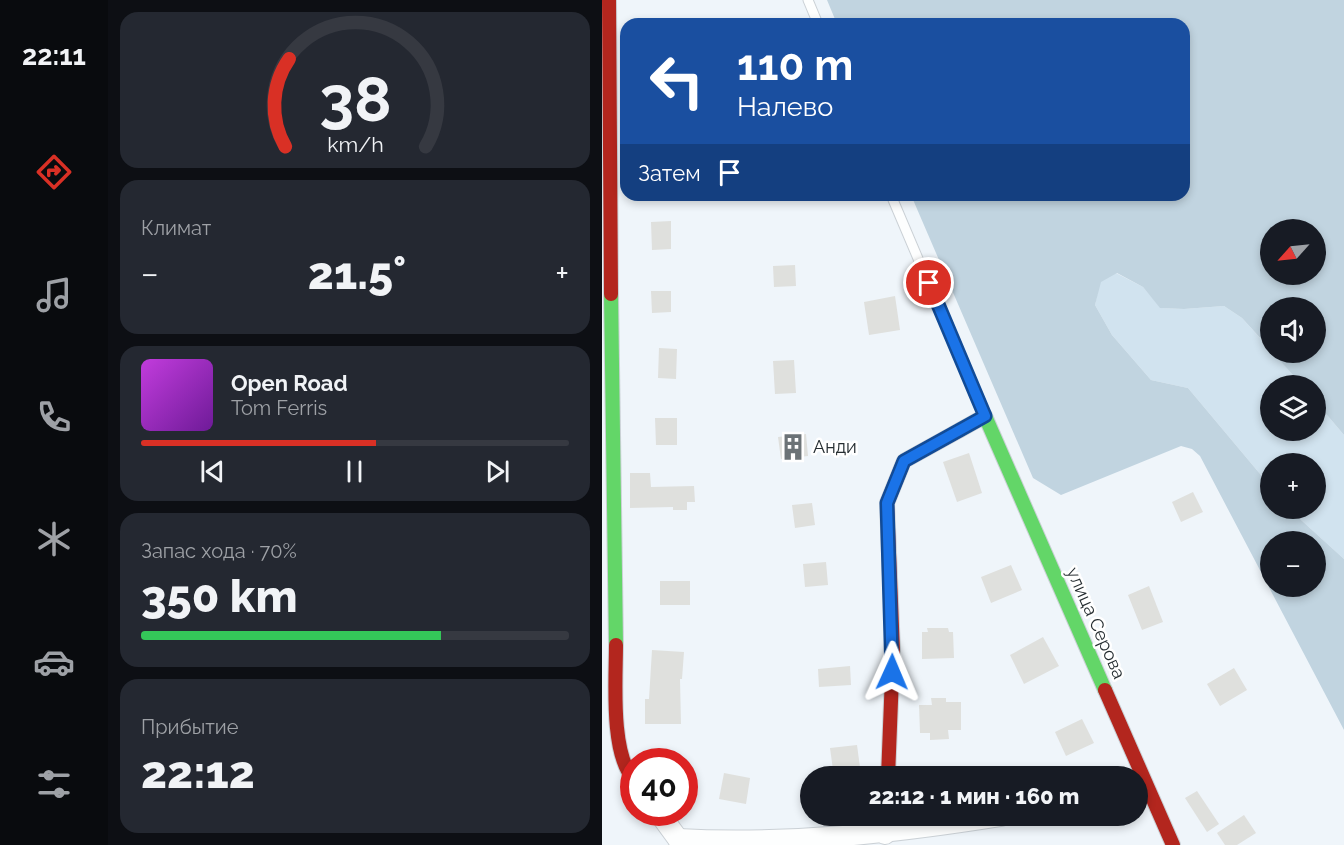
<!DOCTYPE html>
<html lang="ru">
<head>
<meta charset="utf-8">
<style>
  body { margin:0; font-family:Raleway,sans-serif; background:#242831; color:#f1f3f6; height:100vh; display:flex; flex-direction:column; font-size:22px; white-space:nowrap }
  * { box-sizing:border-box; margin:0 }
  p { font-size:20px; color:#9ea1a6 }
  .icon { flex:none; width:33px; height:33px; fill:none; stroke:currentColor; stroke-width:2; stroke-linecap:round; stroke-linejoin:round }
  .map { position:relative; flex:1; overflow:hidden }
  .sheet { display:flex; flex-direction:column; gap:12px; padding:12px; background:#0d0f14; width:494px }
  .sheet>* { flex:none }
  .banner { position:absolute; left:18px; top:18px; width:570px; height:183px; border-radius:18px; box-shadow:0 3px 9px #0003; background:#1a4fa0; color:#fff; overflow:hidden }
  .needle { width:39px; rotate:243deg }
  .controls { position:absolute; left:658px; top:219px; display:grid; gap:12px }
  .controls a { display:grid; place-items:center; width:66px; height:66px; border-radius:50%; background:#171b24; box-shadow:0 3px 9px #0003; font-size:30px }
  .speed { position:absolute; left:18px; top:748px; display:flex; gap:12px; font-size:30px; font-weight:700; text-align:center }
  .speed>* { display:grid; place-content:center; width:78px; height:78px; border-radius:50%; background:#171b24; box-shadow:0 3px 9px #0003; line-height:1 }
  .speed .limit { border:9px solid #d22; background:#fff; color:#111 }
  .pin { position:absolute; display:grid; place-items:center; width:51px; height:51px; color:#fff; margin:-26px; border:3px solid #fff; border-radius:50%; box-shadow:0 2px 6px #0007 }
  .me { position:absolute; width:66px; margin:-33px; rotate:1deg; stroke-linejoin:round; filter:drop-shadow(0 0 4px #0008) }
  .turn { display:flex; align-items:center; gap:21px; height:126px; padding:0 18px; font-size:27px }
  .turn .icon { width:78px; height:78px; stroke-width:2.5 }
  .turn b { display:block; font-size:42px; line-height:51px }
  .then { display:flex; align-items:center; height:57px; padding:0 18px; background:#0003; gap:12px; font-size:22px }
  .big { font-size:45px; font-weight:800; line-height:1.1 }
  .sheet .card { flex:1; display:flex; flex-direction:column; justify-content:center; gap:9px; min-width:0; padding:0 21px; border-radius:18px; background:#242831 }
  .sheet .dial { align-items:center; gap:0 }
  .dial svg { height:156px; overflow:visible; fill:none; stroke:#363941; stroke-width:7; stroke-linecap:round; text-anchor:middle }
  .dial text { fill:#f1f3f6; stroke:none }
  .song { display:flex; align-items:center; gap:18px }
  .cover { width:72px; height:72px; border-radius:9px; background:linear-gradient(135deg,hsl(290 70% 55%),hsl(280 70% 35%)) }
  .played { height:6px; border-radius:3px; background:linear-gradient(90deg,#d93025 55%,#363941 55%) }
  .keys { display:flex; justify-content:space-around; direction:ltr }
  .heat { display:flex; justify-content:space-between; align-items:center; font-size:33px; direction:ltr }
  .charge { height:9px; border-radius:4px; background:linear-gradient(90deg,#34c759 70%,#363941 0) }
  .trip { position:absolute; left:198px; top:766px; width:348px; height:60px; border-radius:30px; background:#171b24; box-shadow:0 3px 9px #0003; font-weight:800; line-height:60px; text-align:center }
  main { display:flex; flex:1; min-height:0 }
  .dock { display:flex; flex-direction:column; width:108px; justify-content:space-around; align-items:center; background:#090b0e; color:#9ea1a6 }
  .dock .icon { width:42px; height:42px }
  .dock .selected { color:#d93025 }
  .dock b { font-size:27px; color:#f1f3f6 }
  .map>svg:first-child { display:block }
  .green { fill:#d1e3ef }
  .forest { fill:#c1d4e0; fill-rule:evenodd }
  .building { fill:#dfe0dd }
  .lines { fill:none; stroke-linecap:round; stroke-linejoin:round }
  .lane-casing { stroke:#cbd1d6; stroke-width:11 }
  .street-casing { stroke:#cbd1d6; stroke-width:22 }
  .fast-casing { stroke:#cbd1d6; stroke-width:16 }
  .jam-casing { stroke:#cbd1d6; stroke-width:16 }
  .lane { stroke:#fdfefe; stroke-width:9 }
  .street { stroke:#fdfefe; stroke-width:20 }
  .fast { stroke:#63d668; stroke-width:14 }
  .jam { stroke:#b3261e; stroke-width:14 }
  .route-casing { stroke:#114b97; stroke-width:15 }
  .route { stroke:#1a73e8; stroke-width:10 }
  .labels { text-anchor:middle; stroke-width:5; stroke-linejoin:round; paint-order:stroke }
  .poi-label { font-size:18px; fill:#252d31; stroke:#fff; text-anchor:start }
  .street-label { font-size:18px; fill:#252d31; stroke:#fff }
</style>
</head>
<body>
<main>
<nav class="dock">
<b>22:11</b>
<svg class="icon selected" aria-label="directions" viewBox="0 0 24 24"><path d="M12 3l9 9-9 9-9-9zM9 14v-3h6M13 9l2 2-2 2"/></svg>
<svg class="icon" aria-label="music" viewBox="0 0 24 24"><path d="M9 18V5l10-2v13"/><circle cx="6" cy="18" r="3"/><circle cx="16" cy="16" r="3"/></svg>
<svg class="icon" aria-label="phone" viewBox="0 0 24 24"><path d="M5 4h4l2 5-3 2q2 4 5 5l2-3 5 2v4C11 20 4 13 5 4z"/></svg>
<svg class="icon" aria-label="climate" viewBox="0 0 24 24"><path d="M12 3v18M4 7l16 10M4 17L20 7"/></svg>
<svg class="icon" aria-label="car" viewBox="0 0 24 24"><path d="M5 17H2v-5l4-1 3-4h7l3 4 3 1v5h-3M9 17h6M6 11h13"/><circle cx="7" cy="17" r="2"/><circle cx="17" cy="17" r="2"/></svg>
<svg class="icon" aria-label="filters" viewBox="0 0 24 24"><path d="M4 7h16M4 17h16"/><circle cx="9" cy="7" r="2"/><circle cx="15" cy="17" r="2"/></svg>
</nav>
<section class="sheet">
<div class="card dial"><svg viewBox="0 0 100 80">
<path d="M14 69A42 42 0 1 1 86 69"/>
<path d="M14 69A42 42 0 0 1 16 24" stroke="#d93025"/>
<text x="50" y="56" font-size="32" font-weight="700">38</text>
<text x="50" y="72" font-size="11">km/h</text>
</svg></div>
<div class="card"><p>Климат</p>
<div class="heat"><a>−</a><b class="big">21.5°</b><a>+</a></div>
</div>
<div class="card">
<div class="song"><i class="cover"></i><div><b>Open Road</b><p>Tom Ferris</p></div></div>
<div class="played"></div>
<div class="keys"><svg class="icon" aria-label="previous" viewBox="0 0 24 24"><path d="M18 5L8 12l10 7zM5 5v14"/></svg><svg class="icon" aria-label="pause" viewBox="0 0 24 24"><path d="M8 5v14M16 5v14"/></svg><svg class="icon" aria-label="next" viewBox="0 0 24 24"><path d="M6 5l10 7-10 7zM19 5v14"/></svg></div>
</div>
<div class="card"><p>Запас хода · 70%</p><b class="big">350 km</b><div class="charge"></div></div>
<div class="card"><p>Прибытие</p><b class="big">22:12</b></div>
</section>
<div class="map">
<svg width="743" height="845" viewBox="0 0 743 845">
  <rect width="100%" height="100%" fill="#eff5fa"/>
  <path class="green" d="M514,273L541,287L559,308L582,309L622,306L640,318L700,385L669,386V430H714V402L742,435V559L687,509L714,508V464H669V487L586,388L549,380L510,335L493,305L498,281Z"/>
  <path class="forest" d="M225,0H742V435L714,402V386L700,385L671,353L714,352V308H669V350L640,318L622,306L582,309L558,308L541,287L515,273L499,282L493,305L510,335L549,380L586,388L669,487V508L687,509L742,559V730L598,456L590,449L579,446L459,495L431,478L309,195H582V24H235ZM669,230H714V274H669ZM669,542H714V586H669Z"/>
  <g class="building">
    <path d="M69,221V249L50,250L49,222Z"/>
    <path d="M193,265L194,286L172,287L171,266Z"/>
    <path d="M49,291H69V312L50,313Z"/>
    <path d="M293,296L298,330L267,335L262,302Z"/>
    <path d="M57,348L75,349L74,379L56,378Z"/>
    <path d="M192,360L194,393L173,394L171,361Z"/>
    <path d="M53,418H75V445H54Z"/>
    <path d="M204,434L206,456L179,459L176,437Z"/>
    <path d="M367,453L380,493L355,502L341,462Z"/>
    <path d="M28,473H48L49,487L92,486L93,502H85V510H71V507L28,508Z"/>
    <path d="M591,492L601,512L579,522L570,502Z"/>
    <path d="M210,503L213,525L193,528L190,505Z"/>
    <path d="M224,562L226,585L203,587L201,564Z"/>
    <path d="M409,565L420,590L389,603L379,577Z"/>
    <rect x="58" y="581" width="30" height="24"/>
    <path d="M547,586L561,622L540,630L526,595Z"/>
    <path d="M325,628H346L347,632H351L352,658L320,659V632H326Z"/>
    <path d="M441,637L457,666L422,684L408,655Z"/>
    <path d="M50,650L82,652L80,679H78L79,724H43V699H47Z"/>
    <path d="M248,666L249,685L217,687L216,669Z"/>
    <path d="M632,668L645,690L618,706L605,684Z"/>
    <path d="M329,698H344V702H359V730H346L347,739L328,740V733H318L317,705H330Z"/>
    <path d="M480,719L492,743L464,756L453,732Z"/>
    <path d="M255,745L259,775L232,777L228,748Z"/>
    <path d="M122,773L148,778L144,804L117,799Z"/>
    <path d="M595,791L617,824L605,832L583,798Z"/>
    <path d="M642,815L654,833L635,845H623L615,833Z"/>
  </g>
  <g class="lines">
    <defs>
      <g id="lane">
        <path d="M206,0L216,24"/>
        <path d="M289,195L382,414"/>
      </g>
      <g id="street">
        <path d="M57,813L76,839"/>
        <path d="M283,834L284,816"/>
        <path d="M76,839C184,845 293,833 399,816"/>
      </g>
      <g id="fast">
        <path d="M9,294L14,645"/>
        <path d="M358,430L383,416L503,690"/>
      </g>
      <g id="jam">
        <path d="M7,0L9,294"/>
        <path d="M14,645C14,678 8,755 32,779"/>
        <path d="M503,690L571,845"/>
        <path d="M286,777L291,651L285,503L302,461L358,430"/>
      </g>
    </defs>
    <use href="#lane" class="lane-casing"/>
    <use href="#street" class="street-casing"/>
    <use href="#fast" class="fast-casing"/>
    <use href="#jam" class="jam-casing"/>
    <use href="#lane" class="lane"/>
    <use href="#street" class="street"/>
    <use href="#fast" class="fast"/>
    <use href="#jam" class="jam"/>
  </g>
  <g class="lines">
    <defs>
      <path id="route" d="M290,672L285,503L302,461L383,416L327,283"/>
    </defs>
    <use href="#route" class="route-casing"/>
    <use href="#route" class="route"/>
  </g>
  <defs>
    <symbol id="building-bare" viewBox="-9 -9 18 18"><path d="M-4-6H4V6H1V3H-1V6H-4ZM-2.5-4.3h1.7v1.8h-1.7ZM.8-4.3h1.7v1.8H.8ZM-2.5-1h1.7V.8h-1.7ZM.8-1h1.7V.8H.8Z" fill="#6c7377" stroke="#fff" stroke-width="2.5" paint-order="stroke"/></symbol>
  </defs>
  <g fill-rule="evenodd">
    <use href="#building-bare" x="172" y="428" width="38" height="38"/>
  </g>
  <g class="labels">
    <g class="poi-label">
      <text x="211" y="453">Анди</text>
    </g>
    <g class="street-label">
      <text transform="translate(494 623) rotate(66)" y="6">улица Серова</text>
    </g>
  </g>
</svg>
<div class="controls">
<a><svg class="needle" viewBox="-14 -14 28 28"><path d="M0-13l5 13h-10z" fill="#e53935"/><path d="M0 13l5-13h-10z" fill="#9ea1a6"/></svg></a>
<a><svg class="icon" aria-label="sound" viewBox="0 0 24 24"><path d="M4 9h4l5-4v14l-5-4H4zM17 9q2 3 0 6"/></svg></a>
<a><svg class="icon" aria-label="layers" viewBox="0 0 24 24"><path d="M12 4l9 5-9 5-9-5zM3 14l9 5 9-5"/></svg></a>
<a>+</a>
<a>−</a>
</div>
<div class="speed"><div class="limit">40</div></div>
<div class="pin" style="left:327px;top:283px;background:#d93025"><svg class="icon" aria-label="arrive" viewBox="0 0 24 24"><path d="M6 21V4h12l-3 4 3 4H6"/></svg></div>
<svg class="me" style="left:290px;top:672px" viewBox="-20 -20 40 40"><path d="M0-17L14 15 0 8-14 15z" fill="#1a73e8" stroke="#fff" stroke-width="4"/></svg>
<div class="trip">22:12 · 1 мин · 160 m</div>
<div class="banner">
<div class="turn"><svg class="icon" aria-label="left" viewBox="0 0 24 24"><path d="M17 20v-9H6M10 6l-5 5 5 5"/></svg><div><b>110 m</b>Налево</div></div>
<div class="then">Затем<svg class="icon" aria-label="arrive" viewBox="0 0 24 24"><path d="M6 21V4h12l-3 4 3 4H6"/></svg></div>
</div>
</div>
</main>
</body>
</html>
